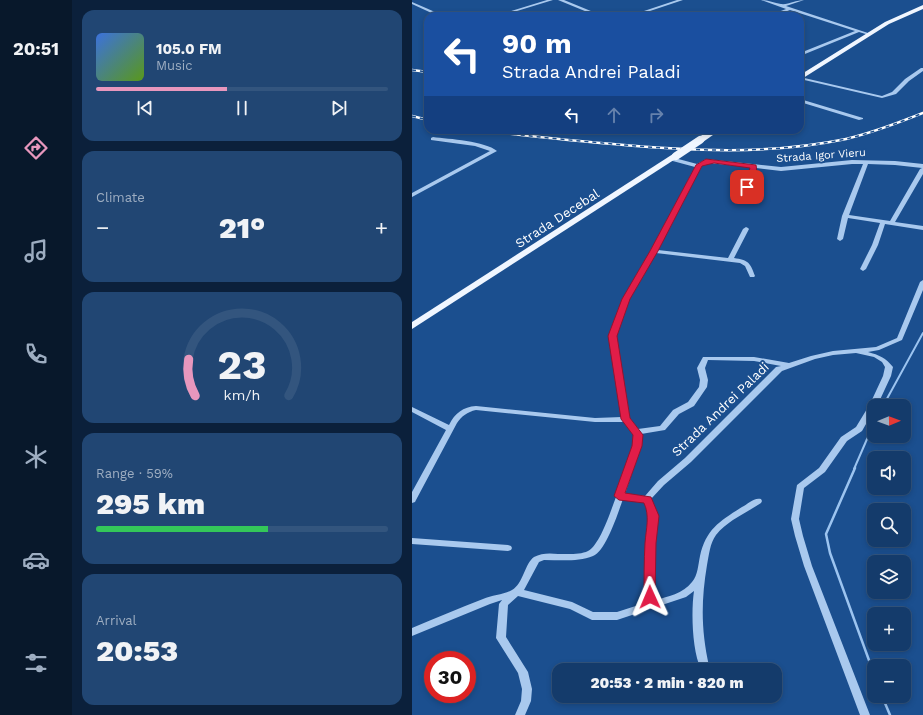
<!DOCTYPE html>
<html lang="en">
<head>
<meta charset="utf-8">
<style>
  body { margin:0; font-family:"Work Sans",sans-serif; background:#214673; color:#f1f3f6; height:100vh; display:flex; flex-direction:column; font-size:15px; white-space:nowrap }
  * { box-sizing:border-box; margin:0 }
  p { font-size:13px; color:#9dadc1 }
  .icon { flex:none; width:22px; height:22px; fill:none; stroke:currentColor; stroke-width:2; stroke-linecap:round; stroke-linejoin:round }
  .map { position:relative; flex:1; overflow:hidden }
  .panel { display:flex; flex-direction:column; gap:10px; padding:10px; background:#0b203b; width:340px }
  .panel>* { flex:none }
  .guide { position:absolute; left:12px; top:12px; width:380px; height:122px; border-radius:12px; box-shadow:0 2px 6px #0003,0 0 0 1px #33557e; background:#1a4fa0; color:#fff; overflow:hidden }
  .needle { width:26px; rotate:89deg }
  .controls { position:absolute; left:455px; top:399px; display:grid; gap:8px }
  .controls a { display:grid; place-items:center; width:44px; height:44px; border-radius:8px; background:#143b6b; box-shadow:0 2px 6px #0003,0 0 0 1px #33557e; font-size:20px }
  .speed { position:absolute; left:12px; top:651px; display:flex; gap:8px; font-size:20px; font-weight:700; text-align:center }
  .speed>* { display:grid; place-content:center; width:52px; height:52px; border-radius:50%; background:#143b6b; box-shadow:0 2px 6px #0003,0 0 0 1px #33557e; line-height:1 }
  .speed .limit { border:6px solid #d22; background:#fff; color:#111 }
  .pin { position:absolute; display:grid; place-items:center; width:34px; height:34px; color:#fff; margin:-17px; border-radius:8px; box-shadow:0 2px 6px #0006 }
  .me { position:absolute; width:44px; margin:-22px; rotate:359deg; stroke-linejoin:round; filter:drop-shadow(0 0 3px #0008) }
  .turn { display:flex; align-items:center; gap:14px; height:84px; padding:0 12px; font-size:18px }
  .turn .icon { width:52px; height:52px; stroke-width:2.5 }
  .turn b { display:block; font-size:28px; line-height:34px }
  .lanes { display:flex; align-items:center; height:38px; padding:0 12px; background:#0003; justify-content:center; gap:20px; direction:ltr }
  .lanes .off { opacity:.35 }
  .big { font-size:30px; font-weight:800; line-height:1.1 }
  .panel .card { flex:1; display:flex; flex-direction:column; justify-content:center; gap:6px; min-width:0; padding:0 14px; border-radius:12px; background:#214673 }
  .panel .dial { align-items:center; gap:0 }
  .dial svg { height:104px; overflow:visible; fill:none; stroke:#33557e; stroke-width:7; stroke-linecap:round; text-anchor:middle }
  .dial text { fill:#f1f3f6; stroke:none }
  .song { display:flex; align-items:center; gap:12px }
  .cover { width:48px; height:48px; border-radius:6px; background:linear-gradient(135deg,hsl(220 70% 55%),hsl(90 70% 35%)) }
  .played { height:4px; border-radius:2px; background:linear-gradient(90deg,#e797bd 45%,#33557e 45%) }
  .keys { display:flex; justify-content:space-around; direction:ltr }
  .heat { display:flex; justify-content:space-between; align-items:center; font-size:22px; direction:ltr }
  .charge { height:6px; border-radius:3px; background:linear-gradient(90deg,#34c759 59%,#33557e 0) }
  .trip { position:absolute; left:140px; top:663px; width:230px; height:40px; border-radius:12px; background:#143b6b; box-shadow:0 2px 6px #0003,0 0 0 1px #33557e; font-weight:800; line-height:40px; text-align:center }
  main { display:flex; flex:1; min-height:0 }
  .dock { display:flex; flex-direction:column; width:72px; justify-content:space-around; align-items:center; background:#08182b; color:#9dadc1 }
  .dock .icon { width:28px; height:28px }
  .dock .on { color:#e797bd }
  .dock b { font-size:18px; color:#f1f3f6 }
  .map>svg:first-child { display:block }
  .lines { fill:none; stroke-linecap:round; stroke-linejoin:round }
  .stream-far1 { stroke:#9cc4f0; stroke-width:2 }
  .stream { stroke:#9cc4f0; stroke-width:2.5 }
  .minor { fill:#a9c9ee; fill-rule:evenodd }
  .major { fill:#f0f6ff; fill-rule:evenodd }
  .rail-casing { stroke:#fff; stroke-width:2.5 }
  .rail { stroke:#1b4f8f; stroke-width:1.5; stroke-dasharray:4; stroke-linecap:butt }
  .major-bridge { stroke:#f0f6ff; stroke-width:8 }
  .route { fill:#e11d48; stroke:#92132f }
  .labels { text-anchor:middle; stroke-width:4; stroke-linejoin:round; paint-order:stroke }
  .far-street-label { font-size:11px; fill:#fff; stroke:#1b4f8f }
  .street-label { font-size:13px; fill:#fff; stroke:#1b4f8f }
</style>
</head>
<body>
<main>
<nav class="dock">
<b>20:51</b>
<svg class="icon on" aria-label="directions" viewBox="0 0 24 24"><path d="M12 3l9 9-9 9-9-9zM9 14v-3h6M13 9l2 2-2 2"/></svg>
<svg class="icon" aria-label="music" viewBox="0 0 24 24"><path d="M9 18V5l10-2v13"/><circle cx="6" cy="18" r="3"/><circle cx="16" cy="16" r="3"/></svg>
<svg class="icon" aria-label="phone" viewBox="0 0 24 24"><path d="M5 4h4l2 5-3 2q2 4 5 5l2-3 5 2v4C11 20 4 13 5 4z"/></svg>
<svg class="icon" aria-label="climate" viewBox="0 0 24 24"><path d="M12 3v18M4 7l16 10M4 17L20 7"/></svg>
<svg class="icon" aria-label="car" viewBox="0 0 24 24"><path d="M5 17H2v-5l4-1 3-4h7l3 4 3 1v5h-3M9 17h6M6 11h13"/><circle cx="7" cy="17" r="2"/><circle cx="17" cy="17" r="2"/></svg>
<svg class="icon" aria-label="filters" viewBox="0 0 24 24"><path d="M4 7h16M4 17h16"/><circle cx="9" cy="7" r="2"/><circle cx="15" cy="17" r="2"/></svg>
</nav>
<section class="panel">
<div class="card">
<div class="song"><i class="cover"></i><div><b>105.0 FM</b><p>Music</p></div></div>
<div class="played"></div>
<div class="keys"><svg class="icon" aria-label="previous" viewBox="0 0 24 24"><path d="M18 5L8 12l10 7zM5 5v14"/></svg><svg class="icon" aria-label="pause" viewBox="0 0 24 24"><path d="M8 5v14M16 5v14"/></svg><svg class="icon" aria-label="next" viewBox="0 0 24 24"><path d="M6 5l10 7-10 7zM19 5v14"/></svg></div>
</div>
<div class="card"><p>Climate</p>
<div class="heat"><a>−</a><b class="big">21°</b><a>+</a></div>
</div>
<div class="card dial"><svg viewBox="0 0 100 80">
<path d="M14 69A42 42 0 1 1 86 69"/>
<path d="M14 69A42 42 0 0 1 9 41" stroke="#e797bd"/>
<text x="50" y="56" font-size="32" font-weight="700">23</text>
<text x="50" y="72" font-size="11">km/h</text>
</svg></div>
<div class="card"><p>Range · 59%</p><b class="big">295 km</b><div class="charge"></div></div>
<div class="card"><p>Arrival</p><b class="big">20:53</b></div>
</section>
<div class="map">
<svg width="511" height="715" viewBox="0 0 511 715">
  <rect width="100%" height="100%" fill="#1b4f8f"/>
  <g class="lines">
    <g class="stream-far1">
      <path d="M471,406L511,333"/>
      <path d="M442,469L462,423"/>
    </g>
    <g class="stream">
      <path d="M443,468L414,534L418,553L462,674"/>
      <path d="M470,696L478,715"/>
    </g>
    <g class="minor">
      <path d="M135,0H141L89,16H83Z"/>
      <path d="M146,0H152L191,16H185Z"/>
      <path d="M265,0H271L223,16H217Z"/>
      <path d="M349,0C356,0 362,3 369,4C376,5 384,0 392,0L374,6L459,34L457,35L447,32L388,56V53L443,31L378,10L362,16H356L374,9Z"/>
      <path d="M0,2L30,15L31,16H26L0,4Z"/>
      <path d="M509,68H511V71L497,81L484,94L470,98L388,79V77L470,96L480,92L493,79Z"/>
      <path d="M388,99L451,118V119L447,120L388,102Z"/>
      <path d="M365,130H372L381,134L376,135Z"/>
      <path d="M21,137C37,139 73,141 85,151L0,197V193L78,151L63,146L19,140V138Z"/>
      <path d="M259,157L285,164L294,159L369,167L440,160L483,161L511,164V174L483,222L511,226V230L473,224L466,245L454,269L451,271L448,269L460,245L468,223L436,218L431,239L428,241L425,239L430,216L451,164H440L369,171L344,168C344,175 341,185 335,189L332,187L338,174L339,167L295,163L288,167L246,250L316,258L331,229L334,227L336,228L337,229L322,258C336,260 338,262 343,276L342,277H338L333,266L328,263L244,253L217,299L203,336L218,419L226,429L248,426L261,410L276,402L287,387L288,380L285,368L291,357H342L377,363L399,356L421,351L464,347L485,338L508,282L511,280V290L490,340L467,350L456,352C467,355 474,358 481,367L479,376L466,404L465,406H462V410L450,431L435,441L413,472L392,488L387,519L391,536L400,566L458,715H448L392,566L383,536L379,519L385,485L407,468L429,437L444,427L458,404L471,376L473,367L470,362L462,357L444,353L421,355L403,359L370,371L279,462L252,485L239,499L245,516L241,575L242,601C256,596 271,594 280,582C286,575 286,565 288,556C294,529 308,521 330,507C336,504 342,497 349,499L350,501L349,503C334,513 315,521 304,535C298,543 297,555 295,565C289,601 289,630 297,666L295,669L292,670L289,669C280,651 279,611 282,591L274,597L205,620H180L158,609L106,596L96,605L94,637L116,672L120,689L119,701L113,715H103L109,701L110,689L106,673L84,638L87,604L90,600L78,604L0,636V628C24,618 47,608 71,599C80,595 92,595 100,590C111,584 113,563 122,557C129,553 138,553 146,554C155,554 168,555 176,551C188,545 199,510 204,497L203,496L205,494L221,446L222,435L212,422H183L64,410C55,412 50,416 45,423L4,500L3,502L0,503V492L34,430L0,412V407L37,425C43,413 51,407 64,406L183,418L210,417L197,336L211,299L239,251L283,167L257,160V158ZM456,164L483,165L510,168L508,169L478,221L437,215ZM296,360L342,361L369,366L364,367L273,458L246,481L233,496L213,494L229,446V434L253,430L267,414L282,406L295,387L296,380L293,368ZM211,499L232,502L237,516L233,575V603L205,612H181L160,602L112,590L127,562L132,560C148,560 166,562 181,556C194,551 206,513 211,499Z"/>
      <path d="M0,538L96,545L99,546L100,548L99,550L96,551L0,544Z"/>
    </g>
    <g class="major">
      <path d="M511,5V9L477,24L388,80V75L473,22Z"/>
      <path d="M299,130H308L291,142H285V138Z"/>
      <path d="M261,154H264L268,156L0,329V322Z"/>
    </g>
    <defs>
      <g id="rail">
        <path d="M0,70L16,72"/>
        <path d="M0,116L16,120"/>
        <path d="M69,130C113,136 157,140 201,144C278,151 357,155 434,139C460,133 486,123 511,113"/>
      </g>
    </defs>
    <use href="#rail" class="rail-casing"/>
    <use href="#rail" class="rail"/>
    <path class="major-bridge" d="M264,156L288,140"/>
  </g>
  <path class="route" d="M294,159L344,165C346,172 342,186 335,189L332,187L338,168L302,163L290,166L246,251L218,299L205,336L218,418L231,435L230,446L213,493L239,497L247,516L244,543L243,597L242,601H233L232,597C232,579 232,561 233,543C234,529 238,516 232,503L207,500L202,496L220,446L221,435L209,419L196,336L210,299L238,251L284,165Z"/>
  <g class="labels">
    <g class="far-street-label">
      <text transform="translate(409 155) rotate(-4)" y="4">Strada Igor Vieru</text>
    </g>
    <g class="street-label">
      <text transform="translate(145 218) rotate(-33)" y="5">Strada Decebal</text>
      <text transform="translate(308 409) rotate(-44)" y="5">Strada Andrei Paladi</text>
    </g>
  </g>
</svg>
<div class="controls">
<a><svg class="needle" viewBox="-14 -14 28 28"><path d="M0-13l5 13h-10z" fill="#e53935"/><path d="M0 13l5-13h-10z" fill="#9dadc1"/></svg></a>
<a><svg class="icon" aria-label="sound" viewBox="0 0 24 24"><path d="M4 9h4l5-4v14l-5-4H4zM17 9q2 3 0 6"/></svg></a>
<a><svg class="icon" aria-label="search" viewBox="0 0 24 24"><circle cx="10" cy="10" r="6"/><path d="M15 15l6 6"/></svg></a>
<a><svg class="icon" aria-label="layers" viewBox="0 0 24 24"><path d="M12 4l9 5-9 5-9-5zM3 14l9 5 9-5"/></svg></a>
<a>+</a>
<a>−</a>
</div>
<div class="speed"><div class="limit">30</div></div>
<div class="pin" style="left:335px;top:187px;background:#d93025"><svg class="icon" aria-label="arrive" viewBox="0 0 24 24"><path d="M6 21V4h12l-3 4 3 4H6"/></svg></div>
<svg class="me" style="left:238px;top:597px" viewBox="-20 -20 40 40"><path d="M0-17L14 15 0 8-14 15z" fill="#e11d48" stroke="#fff" stroke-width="4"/></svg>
<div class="trip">20:53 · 2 min · 820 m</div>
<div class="guide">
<div class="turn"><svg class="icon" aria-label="left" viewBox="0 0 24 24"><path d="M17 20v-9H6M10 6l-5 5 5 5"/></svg><div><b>90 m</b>Strada Andrei Paladi</div></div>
<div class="lanes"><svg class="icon" aria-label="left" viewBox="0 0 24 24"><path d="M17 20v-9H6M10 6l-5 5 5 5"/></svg><svg class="icon off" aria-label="ahead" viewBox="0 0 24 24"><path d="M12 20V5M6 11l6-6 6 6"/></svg><svg class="icon off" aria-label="right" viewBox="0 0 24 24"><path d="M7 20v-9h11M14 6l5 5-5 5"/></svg></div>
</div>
</div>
</main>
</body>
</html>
